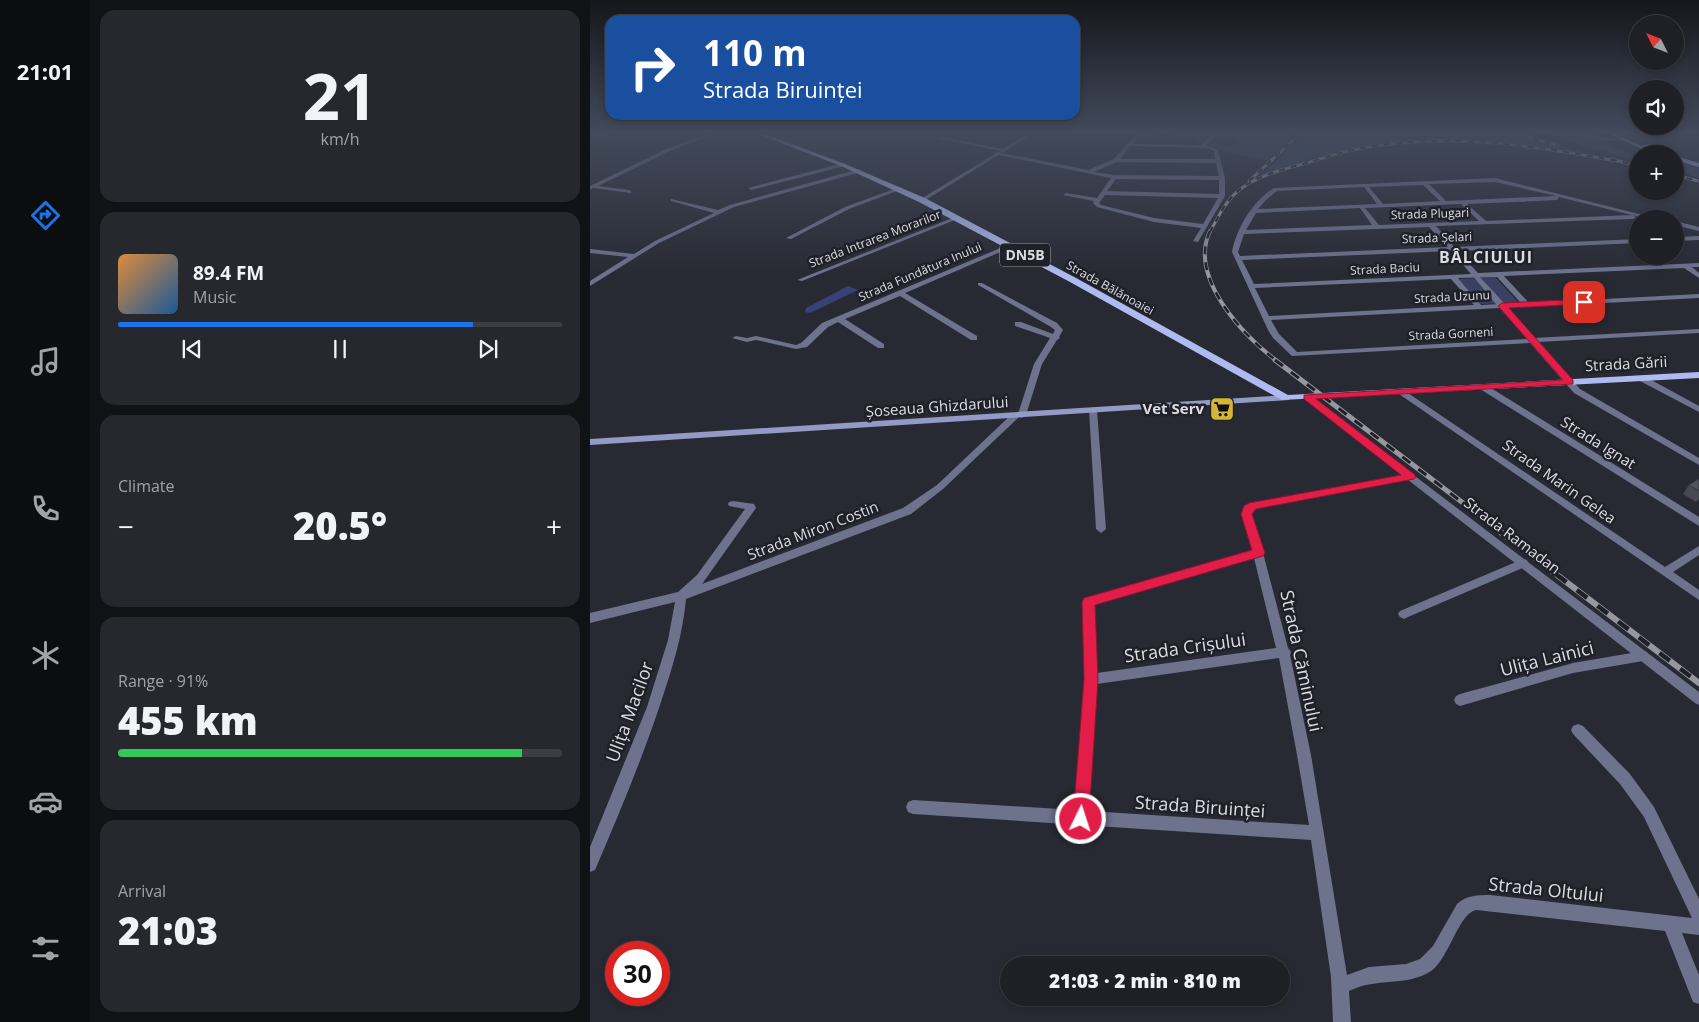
<!DOCTYPE html>
<html lang="en">
<head>
<meta charset="utf-8">
<style>
  body { margin:0; font-family:"Open Sans",sans-serif; background:#26282e; color:#f1f3f6; height:100vh; display:flex; flex-direction:column; font-size:19px; white-space:nowrap }
  * { box-sizing:border-box; margin:0 }
  p { font-size:16px; color:#a1a3a7 }
  .icon { flex:none; width:28px; height:28px; fill:none; stroke:currentColor; stroke-width:2; stroke-linecap:round; stroke-linejoin:round }
  .map { position:relative; flex:1; overflow:hidden }
  .panel { display:flex; flex-direction:column; gap:10px; padding:10px; background:#101215; width:500px }
  .panel>* { flex:none }
  .hud { position:absolute; left:15px; top:15px; width:475px; height:105px; border-radius:15px; box-shadow:0 2px 8px #0003,0 0 0 1px #3c3e43; background:#1a4fa0; color:#fff; overflow:hidden }
  .needle { width:32px; rotate:312deg }
  .controls { position:absolute; left:1039px; top:15px; display:grid; gap:10px }
  .controls a { display:grid; place-items:center; width:55px; height:55px; border-radius:50%; background:#1e2026; box-shadow:0 2px 8px #0003,0 0 0 1px #3c3e43; font-size:25px }
  .speed { position:absolute; left:15px; top:941px; display:flex; gap:10px; font-size:25px; font-weight:700; text-align:center }
  .speed>* { display:grid; place-content:center; width:65px; height:65px; border-radius:50%; background:#1e2026; box-shadow:0 2px 8px #0003,0 0 0 1px #3c3e43; line-height:1 }
  .speed .limit { border:8px solid #d22; background:#fff; color:#111 }
  .pin { position:absolute; display:grid; place-items:center; width:42px; height:42px; color:#fff; margin:-21px; border-radius:10px; box-shadow:0 2px 8px #0006 }
  .me { position:absolute; width:55px; margin:-28px; rotate:4deg; stroke-linejoin:round; filter:drop-shadow(0 0 4px #0008) }
  .turn { display:flex; align-items:center; gap:18px; height:105px; padding:0 15px; font-size:22px }
  .turn .icon { width:65px; height:65px; stroke-width:2.5 }
  .turn b { display:block; font-size:35px; line-height:42px }
  .big { font-size:38px; font-weight:800; line-height:1.1 }
  .panel .widget { flex:1; display:flex; flex-direction:column; justify-content:center; gap:8px; min-width:0; padding:0 18px; border-radius:15px; background:#26282e }
  .panel .dial { align-items:center; gap:0 }
  .dial b { font-size:65px; line-height:1 }
  .song { display:flex; align-items:center; gap:15px }
  .cover { width:60px; height:60px; border-radius:8px; background:linear-gradient(135deg,hsl(30 70% 55%),hsl(210 70% 35%)) }
  .played { height:5px; border-radius:2px; background:linear-gradient(90deg,#1a73e8 80%,#3c3e43 80%) }
  .keys { display:flex; justify-content:space-around; direction:ltr }
  .heat { display:flex; justify-content:space-between; align-items:center; font-size:28px; direction:ltr }
  .charge { height:8px; border-radius:4px; background:linear-gradient(90deg,#34c759 91%,#3c3e43 0) }
  .trip { position:absolute; left:410px; top:956px; width:290px; height:50px; border-radius:25px; background:#1e2026; box-shadow:0 2px 8px #0003,0 0 0 1px #3c3e43; font-weight:800; line-height:50px; text-align:center }
  main { display:flex; flex:1; min-height:0 }
  .menu { display:flex; flex-direction:column; width:90px; justify-content:space-around; align-items:center; background:#0c0d0f; color:#a1a3a7 }
  .menu .icon { width:35px; height:35px }
  .menu .on { color:#1a73e8 }
  .menu b { font-size:22px; color:#f1f3f6 }
  .map>svg:first-child { display:block }
  .green { fill:#3a4062 }
  .water { fill:#394177 }
  .lines { fill:none; stroke-linecap:round; stroke-linejoin:round }
  .pedestrian { fill:#6d728d; fill-rule:evenodd }
  .minor { fill:#6d728d; fill-rule:evenodd }
  .tertiary { fill:#6d728d; fill-rule:evenodd }
  .secondary { fill:#929bc5; fill-rule:evenodd }
  .primary { fill:#afbaf0; fill-rule:evenodd }
  .rail-far3-casing { stroke:#97989f; stroke-width:3 }
  .rail-far2-casing { stroke:#97989f; stroke-width:4 }
  .rail-far1-casing { stroke:#97989f; stroke-width:5 }
  .rail-casing { stroke:#97989f; stroke-width:6 }
  .rail-far3 { stroke:#1f2129; stroke-width:2; stroke-dasharray:6; stroke-linecap:butt }
  .rail-far2 { stroke:#1f2129; stroke-width:2.5; stroke-dasharray:8; stroke-linecap:butt }
  .rail-far1 { stroke:#1f2129; stroke-width:3; stroke-dasharray:10; stroke-linecap:butt }
  .rail { stroke:#1f2129; stroke-width:4.5; stroke-dasharray:13; stroke-linecap:butt }
  .wall { fill:#474851 }
  .shaded-wall { fill:#393b42 }
  .building { fill:#52545e; stroke:#393b42 }
  .route { fill:#e11d48; stroke:#92132f }
  .labels { text-anchor:middle; stroke-width:5; stroke-linejoin:round; paint-order:stroke }
  .far-street-label { font-size:12px; fill:#dcdde3; stroke:#1f2129 }
  .shield { fill:#1f2129; stroke:#a3a5ab; stroke-width:1 }
  .shield-label { font-size:14px; font-weight:bold; fill:#dcdde3 }
  .street-label { font-size:15px; fill:#dcdde3; stroke:#1f2129 }
  .poi-label { font-size:15px; font-weight:bold; fill:#dcdde3; stroke:#1f2129; text-anchor:end }
  .far-district-label { font-size:16px; font-weight:bold; letter-spacing:1px; fill:#dcdde3; stroke:#1f2129 }
  .near-street-label { font-size:18px; fill:#dcdde3; stroke:#1f2129 }
</style>
</head>
<body>
<main>
<nav class="menu">
<b>21:01</b>
<svg class="icon on" aria-label="directions" viewBox="0 0 24 24"><path d="M12 3l9 9-9 9-9-9zM9 14v-3h6M13 9l2 2-2 2"/></svg>
<svg class="icon" aria-label="music" viewBox="0 0 24 24"><path d="M9 18V5l10-2v13"/><circle cx="6" cy="18" r="3"/><circle cx="16" cy="16" r="3"/></svg>
<svg class="icon" aria-label="phone" viewBox="0 0 24 24"><path d="M5 4h4l2 5-3 2q2 4 5 5l2-3 5 2v4C11 20 4 13 5 4z"/></svg>
<svg class="icon" aria-label="climate" viewBox="0 0 24 24"><path d="M12 3v18M4 7l16 10M4 17L20 7"/></svg>
<svg class="icon" aria-label="car" viewBox="0 0 24 24"><path d="M5 17H2v-5l4-1 3-4h7l3 4 3 1v5h-3M9 17h6M6 11h13"/><circle cx="7" cy="17" r="2"/><circle cx="17" cy="17" r="2"/></svg>
<svg class="icon" aria-label="filters" viewBox="0 0 24 24"><path d="M4 7h16M4 17h16"/><circle cx="9" cy="7" r="2"/><circle cx="15" cy="17" r="2"/></svg>
</nav>
<section class="panel">
<div class="widget dial"><b>21</b><p>km/h</p></div>
<div class="widget">
<div class="song"><i class="cover"></i><div><b>89.4 FM</b><p>Music</p></div></div>
<div class="played"></div>
<div class="keys"><svg class="icon" aria-label="previous" viewBox="0 0 24 24"><path d="M18 5L8 12l10 7zM5 5v14"/></svg><svg class="icon" aria-label="pause" viewBox="0 0 24 24"><path d="M8 5v14M16 5v14"/></svg><svg class="icon" aria-label="next" viewBox="0 0 24 24"><path d="M6 5l10 7-10 7zM19 5v14"/></svg></div>
</div>
<div class="widget"><p>Climate</p>
<div class="heat"><a>−</a><b class="big">20.5°</b><a>+</a></div>
</div>
<div class="widget"><p>Range · 91%</p><b class="big">455 km</b><div class="charge"></div></div>
<div class="widget"><p>Arrival</p><b class="big">21:03</b></div>
</section>
<div class="map">
<svg width="1109" height="1022" viewBox="0 0 1109 1022">
  <rect width="100%" height="100%" fill="#282a33"/>
  <g class="green">
    <path d="M553,132H571L566,135L578,138C589,130 610,128 622,135L611,143L607,144L606,141L548,137Z"/>
    <path d="M633,132H708L677,161L630,151L618,144L625,142V143L642,146L648,142L625,139Z"/>
    <path d="M716,132H916L993,152C983,153 973,150 963,148C939,146 915,143 891,142C814,138 734,147 664,181Z"/>
    <path d="M950,132H975L1017,141L1019,144L1017,146L1047,156V161Z"/>
    <path d="M1090,161L1109,167V178L1085,171V164Z"/>
    <path d="M905,277L928,302L891,304L869,279Z"/>
  </g>
  <path class="water" d="M258,286L268,290L220,313L215,312L216,308Z"/>
  <g class="lines">
    <path class="pedestrian" d="M883,274H887L915,304V308H909L883,276Z"/>
    <g class="minor">
      <path d="M0,132L18,136L16,137L0,134Z"/>
      <path d="M122,132H128L80,151L8,186L39,190L41,191V193L3,188L0,190V186L76,149Z"/>
      <path d="M548,132H552L543,144L611,145L626,132L630,133L616,145L628,150L635,178V196L608,242L603,241L611,228L564,222L507,207L503,203L504,201L473,195L476,193L507,198L521,178L404,154L407,152L498,170L524,159ZM540,146L619,148L624,151L625,159H530ZM527,162L626,163L629,176L524,175L504,172ZM526,179L629,180V194L517,191ZM515,195L628,198L613,224L564,218L511,205L509,203Z"/>
      <path d="M352,137L412,149L414,150L412,151L350,139Z"/>
      <path d="M253,163L256,165L255,166L161,190L158,188Z"/>
      <path d="M269,169L272,171L271,172L144,207L69,243L0,286V281L38,257L0,253V249L44,254L65,241L124,213L81,201V199L128,210L140,205Z"/>
      <path d="M905,178L1069,219H1058L969,197L967,200L877,204L896,221L1043,215L1046,217L1043,219L846,226L864,247L1048,239V243L868,251L888,273L1109,263V267H1102L1109,273V278L1094,268L914,276L939,303L1109,294V298L918,308L944,338L1109,329V333L948,342L990,389L1109,458V465L984,393L940,343L702,356L683,338L678,330L642,252C646,229 663,200 684,188ZM905,182L966,196L856,201L839,184ZM833,185L850,201L793,204L779,187ZM774,187L787,204L668,209L676,200L687,191ZM871,204L889,221L789,225L775,208ZM770,208L782,225L656,230L666,213ZM839,227L858,247L650,256L648,252L654,234ZM861,251L881,274L664,284L652,260ZM907,277L931,303L891,305L868,278ZM861,279L884,305L679,316L665,288ZM910,308L937,339L707,352L689,334L681,320Z"/>
      <path d="M307,188L312,189L259,209L201,239L196,238L255,207Z"/>
      <path d="M365,217L370,218L212,281L207,280Z"/>
      <path d="M1085,221L1109,227V231L1085,225Z"/>
      <path d="M1109,236V240L1085,241V237Z"/>
      <path d="M420,244L423,246L422,247L315,293L387,336V340H381L310,296L255,319L294,344V348H288L248,322L238,327L217,347L206,349L166,340L157,342L142,338L146,336L157,338L166,336L206,345L211,343L232,323Z"/>
      <path d="M388,283H392L467,323L473,330L469,337L470,338L467,340L452,364L436,415L432,418L429,417L353,489L321,514L96,599C93,633 83,666 72,699C53,757 29,814 5,870L0,872V847L57,707L78,640L85,602L0,623V613L88,592L107,575L155,509L139,506L138,504L139,502L143,501L164,504L166,508L112,584L313,508L347,485L422,414H428L444,364L460,338L425,326V322H431L463,334L465,330L461,327L388,285Z"/>
      <path d="M1048,376H1054L1109,406V412L1048,380Z"/>
      <path d="M890,385H896L1109,517V526L890,389Z"/>
      <path d="M812,389L1075,567L1109,546V555L1083,572L1109,590V600L809,394L808,392Z"/>
      <path d="M503,407L507,410L516,529L511,533L506,529L499,410Z"/>
      <path d="M820,474L825,477L823,479L665,509L662,510L661,514L673,553L698,648L701,652L700,655L721,755L757,975L779,967L816,964L830,959L843,946L867,904C877,895 887,895 900,895L1102,918L1054,817L1030,784L983,734L981,730L983,726L988,724L993,726L1040,774L1064,807L1109,899V935L1092,933L1109,975V1004L1103,1002L1075,931L886,910C868,914 859,959 841,971C817,987 787,977 759,991L761,1022H743L741,977L721,840L323,814L318,812L316,807L318,802L323,800L485,810L495,679L493,602L495,599L662,551L651,514L654,506L659,504ZM664,558L686,648L507,673L505,605ZM689,658L707,755L719,825L499,811L507,684Z"/>
      <path d="M933,559L937,560L938,563L937,566L818,617L814,619L810,617L808,614L810,611Z"/>
      <path d="M1053,651L1057,652L1059,656L1057,660L1053,661L983,673L870,706L866,704L864,700L866,696L870,694L983,663Z"/>
    </g>
    <g class="tertiary">
      <path d="M441,132H446L334,201L329,200Z"/>
      <path d="M978,132L1035,140L1033,141L1010,140Z"/>
      <path d="M717,394L1109,692V705L1105,703L714,399L713,397Z"/>
    </g>
    <path class="secondary" d="M696,395L699,396V400L0,445V439Z"/>
    <g class="primary">
      <path d="M162,132H170L255,164L335,198L486,278L698,395L1109,372V378L692,400L480,282L329,202L251,166Z"/>
      <path d="M1015,132H1022L1051,146C1059,142 1069,145 1075,151L1060,153Z"/>
      <path d="M1085,156L1109,163V167L1085,160Z"/>
    </g>
    <defs>
      <g id="rail-far3">
        <path d="M920,132L968,145"/>
        <path d="M1021,159L1048,166"/>
        <path d="M1085,175L1109,181"/>
        <path d="M659,181L712,132"/>
        <path d="M620,232C627,219 635,202 647,192C665,176 694,169 717,163C733,158 751,152 768,149C854,132 942,145 1027,161"/>
      </g>
      <path id="rail-far2" d="M620,231C598,277 653,336 687,361"/>
      <path id="rail-far1" d="M685,360L906,528"/>
      <path id="rail" d="M904,527L1109,683"/>
    </defs>
    <use href="#rail-far3" class="rail-far3-casing"/>
    <use href="#rail-far2" class="rail-far2-casing"/>
    <use href="#rail-far1" class="rail-far1-casing"/>
    <use href="#rail" class="rail-casing"/>
    <use href="#rail-far3" class="rail-far3"/>
    <use href="#rail-far2" class="rail-far2"/>
    <use href="#rail-far1" class="rail-far1"/>
    <use href="#rail" class="rail"/>
  </g>
  <g class="wall">
    <path d="M1076,132H1106L1090,136Z"/>
    <path d="M1109,479V499L1106,502L1093,494L1099,485Z"/>
  </g>
  <path class="shaded-wall" d="M1092,132H1106L1090,136Z"/>
  <path class="building" d="M1109,479V491L1099,485Z"/>
  <linearGradient id="sky" x2="0" y2="1"><stop stop-color="#16171c"/><stop offset="0.48" stop-color="#424a5b"/><stop offset="1" stop-color="#424a5b" stop-opacity="0"/></linearGradient>
  <rect width="1109" height="275" fill="url(#sky)"/>
  <path class="route" d="M994,299L998,302L997,304L919,308L983,380V384L726,399L824,474L826,477L824,479L666,509L662,514L675,553L673,556L505,605L508,679L499,819L497,824L491,827L486,824L483,819L494,679L492,602L494,598L662,550L651,514L654,506L659,503L811,475L714,399V395L973,380L908,306L912,303Z"/>
  <defs>
    <symbol id="supermarket-square" viewBox="-11 -11 22 22"><rect x="-9" y="-9" width="18" height="18" rx="4" fill="#d4b635" stroke="#1f2129"/><path d="M-6-5.5h2.5l.6 2H6L4.5 2H-2.5L-4.4-4H-6ZM-1.5 3.2a1.3 1.3 0 1 0 .1 0ZM3 3.2a1.3 1.3 0 1 0 .1 0Z" fill="#111"/></symbol>
  </defs>
  <g fill-rule="evenodd">
    <use href="#supermarket-square" x="618" y="395" width="28" height="28"/>
  </g>
  <g class="labels">
    <g class="far-street-label">
      <text transform="translate(840 214) rotate(-2)" y="4">Strada Plugari</text>
      <text transform="translate(847 238) rotate(-2)" y="4">Strada Șelari</text>
      <text transform="translate(285 239) rotate(-21)" y="4">Strada Intrarea Morarilor</text>
      <text transform="translate(795 269) rotate(-3)" y="4">Strada Baciu</text>
      <text transform="translate(330 272) rotate(-23)" y="4">Strada Fundătura Inului</text>
      <text transform="translate(520 288) rotate(29)" y="4">Strada Bălănoaiei</text>
      <text transform="translate(862 297) rotate(-3)" y="4">Strada Uzunu</text>
      <text transform="translate(861 334) rotate(-3)" y="4">Strada Gorneni</text>
    </g>
    <rect class="shield" x="410" y="243.5" width="50" height="23" rx="4"/>
    <g class="shield-label">
      <text x="435" y="260">DN5B</text>
    </g>
    <g class="street-label">
      <text transform="translate(1036 364) rotate(-3)" y="5">Strada Gării</text>
      <text transform="translate(347 407) rotate(-4)" y="5">Șoseaua Ghizdarului</text>
      <text transform="translate(1008 443) rotate(32)" y="5">Strada Ignat</text>
      <text transform="translate(969 482) rotate(35)" y="5">Strada Marin Gelea</text>
      <text transform="translate(223 531) rotate(-21)" y="5">Strada Miron Costin</text>
      <text transform="translate(922 536) rotate(37)" y="5">Strada Ramadan</text>
    </g>
    <g class="poi-label">
      <text x="614" y="414">Vet Serv</text>
    </g>
    <g class="far-district-label">
      <text x="896" y="263">BÂLCIULUI</text>
    </g>
    <g class="near-street-label">
      <text transform="translate(595 648) rotate(-8)" y="6">Strada Crișului</text>
      <text transform="translate(957 659) rotate(-14)" y="6">Ulița Lainici</text>
      <text transform="translate(711 661) rotate(78)" y="6">Strada Căminului</text>
      <text transform="translate(40 712) rotate(-70)" y="6">Ulița Macilor</text>
      <text transform="translate(610 807) rotate(4)" y="6">Strada Biruinței</text>
      <text transform="translate(956 890) rotate(6)" y="6">Strada Oltului</text>
    </g>
  </g>
</svg>
<div class="controls">
<a><svg class="needle" viewBox="-14 -14 28 28"><path d="M0-13l5 13h-10z" fill="#e53935"/><path d="M0 13l5-13h-10z" fill="#a1a3a7"/></svg></a>
<a><svg class="icon" aria-label="sound" viewBox="0 0 24 24"><path d="M4 9h4l5-4v14l-5-4H4zM17 9q2 3 0 6"/></svg></a>
<a>+</a>
<a>−</a>
</div>
<div class="speed"><div class="limit">30</div></div>
<div class="pin" style="left:994px;top:302px;background:#d93025"><svg class="icon" aria-label="arrive" viewBox="0 0 24 24"><path d="M6 21V4h12l-3 4 3 4H6"/></svg></div>
<svg class="me" style="left:491px;top:819px" viewBox="-20 -20 40 40"><circle r="17" fill="#e11d48" stroke="#fff" stroke-width="3"/><path d="M0-11L8 9 0 5-8 9z" fill="#fff"/></svg>
<div class="trip">21:03 · 2 min · 810 m</div>
<div class="hud">
<div class="turn"><svg class="icon" aria-label="right" viewBox="0 0 24 24"><path d="M7 20v-9h11M14 6l5 5-5 5"/></svg><div><b>110 m</b>Strada Biruinței</div></div>
</div>
</div>
</main>
</body>
</html>
